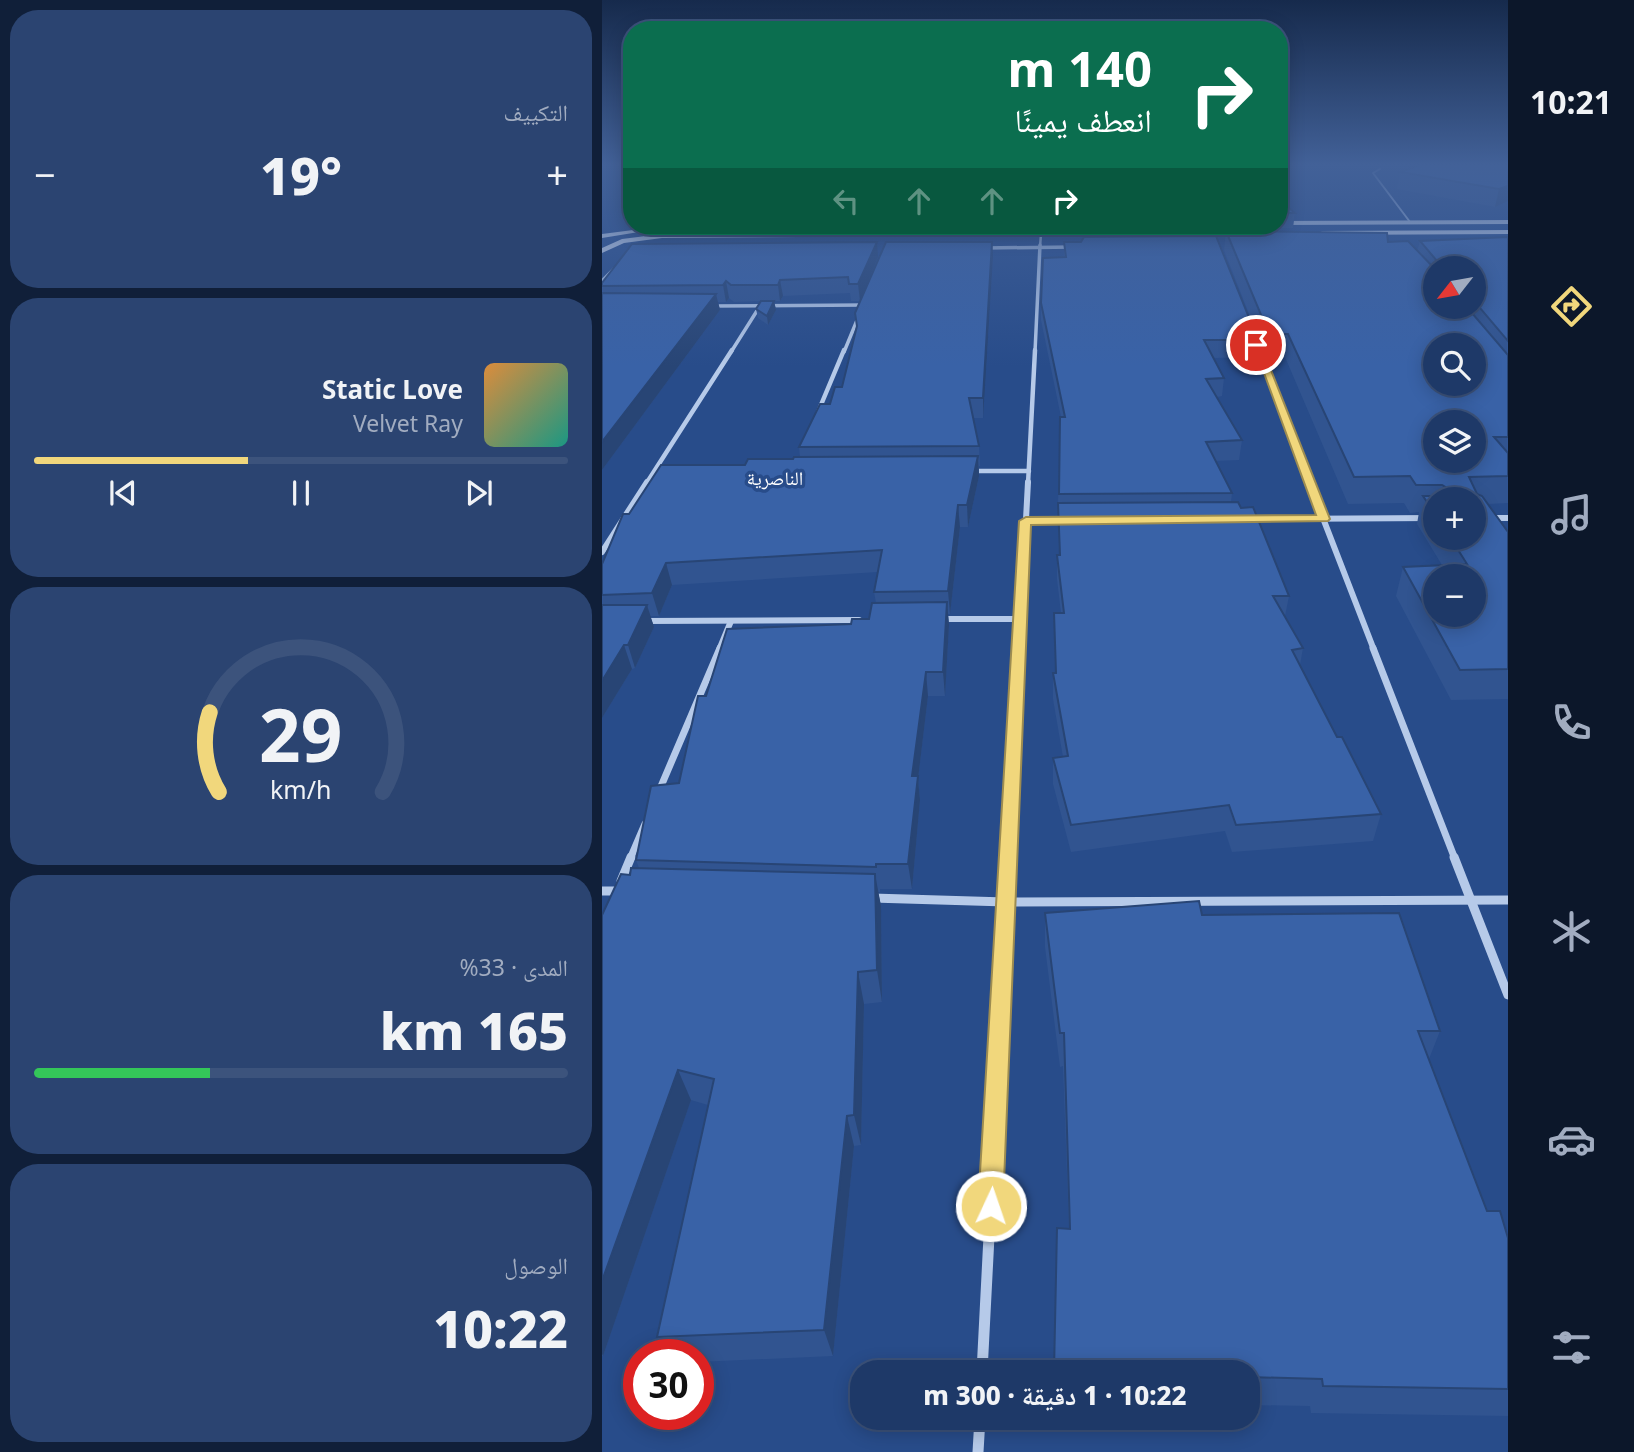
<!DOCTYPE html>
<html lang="ar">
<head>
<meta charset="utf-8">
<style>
  body { margin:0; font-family:"Noto Sans","Noto Naskh Arabic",sans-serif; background:#2b4471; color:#f1f3f6; direction:rtl; height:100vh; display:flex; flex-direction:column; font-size:26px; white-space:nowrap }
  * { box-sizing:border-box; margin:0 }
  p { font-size:23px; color:#a1acc0 }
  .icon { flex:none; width:38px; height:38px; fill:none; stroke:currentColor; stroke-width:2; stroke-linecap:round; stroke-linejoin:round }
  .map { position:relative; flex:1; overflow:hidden; direction:ltr }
  .side { display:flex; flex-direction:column; gap:10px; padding:10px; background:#101f39; width:602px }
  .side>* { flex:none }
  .hud { position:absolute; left:21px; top:21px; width:665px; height:214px; border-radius:28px; box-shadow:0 4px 18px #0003,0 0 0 2px #3c537c; direction:rtl; background:#0b6e4f; color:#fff; overflow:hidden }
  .needle { width:46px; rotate:239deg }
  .buttons { position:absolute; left:821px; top:256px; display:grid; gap:14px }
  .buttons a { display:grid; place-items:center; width:63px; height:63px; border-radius:50%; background:#1e3968; box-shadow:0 4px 18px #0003,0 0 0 2px #3c537c; font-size:35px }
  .speed { position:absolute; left:21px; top:1339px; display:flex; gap:14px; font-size:35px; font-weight:700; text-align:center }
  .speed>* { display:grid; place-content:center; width:91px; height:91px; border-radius:50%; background:#1e3968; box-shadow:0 4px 18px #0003,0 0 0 2px #3c537c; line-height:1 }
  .speed .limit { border:10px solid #d22; background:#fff; color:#111 }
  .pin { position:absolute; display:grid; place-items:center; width:60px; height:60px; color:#fff; margin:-30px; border:4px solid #fff; border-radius:50%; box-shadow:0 2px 7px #0007 }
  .me { position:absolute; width:77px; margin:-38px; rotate:3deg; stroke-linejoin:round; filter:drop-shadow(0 0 5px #0008) }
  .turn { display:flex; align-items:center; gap:24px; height:147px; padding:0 21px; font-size:32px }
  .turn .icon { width:91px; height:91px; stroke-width:2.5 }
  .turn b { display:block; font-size:49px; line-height:60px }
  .lanes { display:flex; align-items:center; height:66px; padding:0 21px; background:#0003; justify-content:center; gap:35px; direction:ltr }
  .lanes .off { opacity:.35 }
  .big { font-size:52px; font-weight:800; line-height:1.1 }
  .side .tile { flex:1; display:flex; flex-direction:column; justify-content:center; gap:10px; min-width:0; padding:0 24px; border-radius:28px; background:#2b4471 }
  .side .dial { align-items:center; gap:0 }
  .dial svg { height:182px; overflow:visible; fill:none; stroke:#3c537c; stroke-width:7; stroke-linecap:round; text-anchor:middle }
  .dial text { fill:#f1f3f6; stroke:none }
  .song { display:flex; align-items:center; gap:21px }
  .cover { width:84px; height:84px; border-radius:10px; background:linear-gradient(135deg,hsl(30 70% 55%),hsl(170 70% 35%)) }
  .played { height:7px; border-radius:4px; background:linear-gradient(90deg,#f1d77c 40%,#3c537c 40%) }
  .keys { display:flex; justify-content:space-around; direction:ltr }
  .heat { display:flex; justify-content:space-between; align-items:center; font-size:38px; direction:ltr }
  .charge { height:10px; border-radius:5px; background:linear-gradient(90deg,#34c759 33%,#3c537c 0) }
  .trip { position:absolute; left:248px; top:1360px; width:410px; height:70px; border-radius:28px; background:#1e3968; box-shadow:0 4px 18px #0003,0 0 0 2px #3c537c; font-weight:800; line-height:70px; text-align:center; direction:rtl }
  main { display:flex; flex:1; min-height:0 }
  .tabs { display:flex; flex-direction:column; width:126px; justify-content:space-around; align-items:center; background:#0c172a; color:#a1acc0 }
  .tabs .icon { width:49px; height:49px }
  .tabs .selected { color:#f1d77c }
  .tabs b { font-size:32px; color:#f1f3f6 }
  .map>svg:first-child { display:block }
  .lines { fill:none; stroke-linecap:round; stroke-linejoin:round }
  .lane { stroke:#b6cae9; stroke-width:2 }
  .street-far6 { stroke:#b6cae9; stroke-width:2.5 }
  .street-far5 { stroke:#b6cae9; stroke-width:3.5 }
  .street-far4 { stroke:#b6cae9; stroke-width:4.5 }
  .street-far3 { stroke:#b6cae9; stroke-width:6 }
  .street-far2 { stroke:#b6cae9; stroke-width:7 }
  .street-far1 { stroke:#b6cae9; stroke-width:9 }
  .street { stroke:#b6cae9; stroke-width:11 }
  .secondary { fill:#e0e9f8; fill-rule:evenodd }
  .wall { fill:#315490; fill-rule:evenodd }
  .shaded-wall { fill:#284575 }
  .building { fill:#3962a7; stroke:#284575; stroke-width:2; fill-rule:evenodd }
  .route { fill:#f1d77c; stroke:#9d8c51; stroke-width:2 }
  .labels { text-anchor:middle; stroke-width:7; stroke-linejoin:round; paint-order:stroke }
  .far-neighbourhood-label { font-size:19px; fill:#fff; stroke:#284c8a }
</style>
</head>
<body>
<main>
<nav class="tabs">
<b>10:21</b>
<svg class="icon selected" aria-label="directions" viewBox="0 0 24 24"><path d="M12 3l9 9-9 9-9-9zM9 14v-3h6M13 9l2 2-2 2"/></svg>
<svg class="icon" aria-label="music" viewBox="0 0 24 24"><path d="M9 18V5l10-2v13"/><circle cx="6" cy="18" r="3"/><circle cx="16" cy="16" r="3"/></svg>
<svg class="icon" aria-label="phone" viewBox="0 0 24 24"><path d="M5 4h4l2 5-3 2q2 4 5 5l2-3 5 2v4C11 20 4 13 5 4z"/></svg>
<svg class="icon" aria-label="climate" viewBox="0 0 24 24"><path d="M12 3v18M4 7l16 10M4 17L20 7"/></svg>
<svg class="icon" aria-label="car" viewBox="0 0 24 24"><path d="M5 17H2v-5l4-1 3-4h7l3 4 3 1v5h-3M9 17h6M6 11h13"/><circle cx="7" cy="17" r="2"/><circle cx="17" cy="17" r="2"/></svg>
<svg class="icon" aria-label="filters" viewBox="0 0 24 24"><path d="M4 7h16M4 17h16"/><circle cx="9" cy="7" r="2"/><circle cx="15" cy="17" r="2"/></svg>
</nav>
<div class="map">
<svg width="906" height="1452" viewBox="0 0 906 1452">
  <rect width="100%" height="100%" fill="#284c8a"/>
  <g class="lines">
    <path class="lane" d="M778,169L771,173L808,222"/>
    <path class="street-far6" d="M438,247L439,234"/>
    <g class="street-far5">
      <path d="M381,248L471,247"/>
      <path d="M0,281L12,269"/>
      <path d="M108,306L261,305"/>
      <path d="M651,338L656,352"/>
      <path d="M129,352L158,306"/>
      <path d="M242,352L258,313"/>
      <path d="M433,352L438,245"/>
    </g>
    <g class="street-far4">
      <path d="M656,350L708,484"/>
      <path d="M216,412L242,350"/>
      <path d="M368,471H427"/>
      <path d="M44,484L130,350"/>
      <path d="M426,484L433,350"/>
    </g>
    <g class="street-far3">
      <path d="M707,482L772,650"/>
      <path d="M872,518H906"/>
      <path d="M648,519L833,518"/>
      <path d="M424,521H465"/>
      <path d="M0,552L45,482"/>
      <path d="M339,619H419"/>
      <path d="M42,621L257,620"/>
      <path d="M117,650L129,621"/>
      <path d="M417,650L426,482"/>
    </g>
    <g class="street-far2">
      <path d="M771,648L853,859"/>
      <path d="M57,791L118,648"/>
      <path d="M28,859L43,824"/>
      <path d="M407,859L418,648"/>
    </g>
    <g class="street-far1">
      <path d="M852,857L906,995"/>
      <path d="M19,881L29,857"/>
      <path d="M0,891H20"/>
      <path d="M270,898L404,902L906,900"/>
      <path d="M393,1122L407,857"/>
    </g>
    <g class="street">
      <path d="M380,1372L393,1120"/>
      <path d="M376,1452L378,1418"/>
    </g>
    <g class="secondary">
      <path d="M906,220V224L677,225V221Z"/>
      <path d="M39,229L37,232L0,238V234Z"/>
      <path d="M906,230V234L720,235L717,233L720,231Z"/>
      <path d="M643,231L645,234L60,238L22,243L0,253V248L20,239L60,234Z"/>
    </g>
  </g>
  <g class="wall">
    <path d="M906,163L893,207L795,189L798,172Z"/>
    <path d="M677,200L693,213L691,228L495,229V226H677Z"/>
    <path d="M624,231L786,242L815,251L818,241L906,237V503L886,504L906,532V699L849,700L794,596L801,567L840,565L815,524L817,512L808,513L802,503L746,504L683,357H664L622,250ZM833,268H872V306H833ZM833,514L872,537H833Z"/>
    <path d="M462,242L656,340L654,357L611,358L622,378L620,396L615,397L640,440L637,460L613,461L630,493L629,502L687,596L683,616L701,648L698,665L735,737L779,814L771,841L630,852L623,831L469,852L451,784V758L461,757L451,699V673H453L452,613H459L455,579V555H457L456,503L459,417L439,320V303L462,257Z"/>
    <path d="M276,257L258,301H249L248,293L181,296L178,301H172L174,310L166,325L156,318L154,309L159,301L132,302L127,298L124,302H116L118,310L0,470V283Z"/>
    <path d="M391,257L381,418H371L377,446L378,466H377V476L366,527H358L348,614H346L347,625L343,696H326L316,779L318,800L310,889H278V892H276L279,906L280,1002L262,1004L259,1145L252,1146L231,1356L96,1362V1354H65L55,1337L106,1105L89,1100L1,1356H0V915L28,875L37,868L34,860L77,783L104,696L249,624L267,619L274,603L272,592L276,572L70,585L57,616H48L52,627L33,668L30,669L0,718V595L27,514L143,465L191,459L198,457L197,447L228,404L240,387L255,329L253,313Z"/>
    <path d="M443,913L600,915L838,1031L827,1059L885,1211L906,1238V1416L709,1413L708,1406L646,1405V1372L467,1229L461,1066L458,1067L443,947Z"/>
  </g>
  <g class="shaded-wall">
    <path d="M906,186V201L893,207L897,189Z"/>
    <path d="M275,242L276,257L258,301L256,284Z"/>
    <path d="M390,242L391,257L381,418V398Z"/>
    <path d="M178,280L181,296L178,301L176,285Z"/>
    <path d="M124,281L127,298L124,302L121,285Z"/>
    <path d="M114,294L118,310L0,470V442Z"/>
    <path d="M172,301L174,310L166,325L165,316Z"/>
    <path d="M376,456L377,476L366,527L365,505Z"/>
    <path d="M356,505L358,527L348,614L346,591Z"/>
    <path d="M64,563L70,585L57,616L50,593Z"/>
    <path d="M345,602L347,625L343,696L341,672Z"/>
    <path d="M45,605L52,627L33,668L26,645Z"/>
    <path d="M22,645L30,669L0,718V681Z"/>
    <path d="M324,672L326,696L316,779L318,800L310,889L306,864L310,776Z"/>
    <path d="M273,874L279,906L280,1002L275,970Z"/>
    <path d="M256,972L262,1004L259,1145L252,1115Z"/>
    <path d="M76,1070L89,1100L1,1356L0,1354V1281Z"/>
    <path d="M245,1116L252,1146L231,1356L222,1330Z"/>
  </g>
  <g class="building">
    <path d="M823,163H906V186L897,189L798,172Z"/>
    <path d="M677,200L693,213H677Z"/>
    <path d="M624,231L785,233L786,242L806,241L833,269V306H864L906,355V437H892L906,453V476L867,477L875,494L880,496L906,532V669L858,670L801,567L865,564L848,537H872V499H833V514L821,496H842L845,488L840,485H814L808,476L752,477L686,334H667ZM833,345H872V383H833ZM833,422H872V460H833ZM833,576H872V614H833Z"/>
    <path d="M614,236L656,340H602L622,378L604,379L640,440L604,442L630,493L457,494L458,417H463L439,303L441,258L464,257L462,242H479L482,237Z"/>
    <path d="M906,237V341L872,301V268H841L818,241Z"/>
    <path d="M275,242L256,284H247L246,277L178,280L176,285H129L124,281L121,285L0,286V283L30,244Z"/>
    <path d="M284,242H390L381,398H367L377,446L197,447L218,404H228L233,387H240L255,326L253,313Z"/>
    <path d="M0,293L114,294L0,442Z"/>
    <path d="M159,301H172L165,316L154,309Z"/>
    <path d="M376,456L365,505H356L346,591L272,592L280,550L64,563L50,593L0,595V564L21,514H27L59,465H143L146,459H191L192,457Z"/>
    <path d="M636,502L639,508L651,507L687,596H671L701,648L690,650L735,737H740L779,814L634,825L627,805L469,825L451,758L466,756L451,673H454L452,613H462L455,555H458L456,503Z"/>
    <path d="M345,602L341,672H324L310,776H316L306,864H274V867L34,860L49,786L77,783L96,696H104L125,629L249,624L250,619H267L270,603Z"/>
    <path d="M0,605H45L26,645H22L0,681Z"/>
    <path d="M29,868L273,874L275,970L256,972L252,1115L245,1116L222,1330L55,1337L112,1079L76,1070L0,1281V915L19,874L28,875Z"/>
    <path d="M597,901L600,915L797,913L838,1031H816L885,1211H898L906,1238V1389L721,1386L720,1379L646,1377V1372H452L455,1228L468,1229L462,1033H458L443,913Z"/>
  </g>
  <linearGradient id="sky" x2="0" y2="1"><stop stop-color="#162a4c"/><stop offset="0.45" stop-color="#426198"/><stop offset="1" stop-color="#426198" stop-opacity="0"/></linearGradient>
  <rect width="906" height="366" fill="url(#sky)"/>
  <path class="route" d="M651,343L659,345L728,519L726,521L429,525L401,1206L397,1215L389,1218L380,1215L376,1206L417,521L424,517L714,515Z"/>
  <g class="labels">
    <g class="far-neighbourhood-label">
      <text x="173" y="485">الناصرية</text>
    </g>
  </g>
</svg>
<div class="buttons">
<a><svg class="needle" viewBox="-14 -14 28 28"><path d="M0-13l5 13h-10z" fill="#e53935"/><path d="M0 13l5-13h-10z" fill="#a1acc0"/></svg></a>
<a><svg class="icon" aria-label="search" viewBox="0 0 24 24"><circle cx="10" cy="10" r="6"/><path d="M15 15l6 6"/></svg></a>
<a><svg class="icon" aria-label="layers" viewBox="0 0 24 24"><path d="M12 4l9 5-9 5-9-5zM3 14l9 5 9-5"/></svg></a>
<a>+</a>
<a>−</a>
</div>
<div class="speed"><div class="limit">30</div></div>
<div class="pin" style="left:654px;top:345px;background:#d93025"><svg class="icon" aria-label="arrive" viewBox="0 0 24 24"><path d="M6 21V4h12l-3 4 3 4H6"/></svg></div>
<svg class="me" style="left:389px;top:1206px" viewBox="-20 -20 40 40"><circle r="17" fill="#f1d77c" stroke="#fff" stroke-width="3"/><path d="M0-11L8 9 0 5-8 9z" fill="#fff"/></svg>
<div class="trip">10:22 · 1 دقيقة · 300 m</div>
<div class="hud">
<div class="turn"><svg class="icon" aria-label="right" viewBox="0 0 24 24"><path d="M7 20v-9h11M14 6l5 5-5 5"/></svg><div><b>140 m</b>انعطف يمينًا</div></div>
<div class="lanes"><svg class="icon off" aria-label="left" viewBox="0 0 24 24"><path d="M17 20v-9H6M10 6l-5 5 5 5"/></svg><svg class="icon off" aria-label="ahead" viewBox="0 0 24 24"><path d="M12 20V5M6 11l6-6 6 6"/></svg><svg class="icon off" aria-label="ahead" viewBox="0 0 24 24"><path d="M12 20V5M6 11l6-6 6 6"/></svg><svg class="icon" aria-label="right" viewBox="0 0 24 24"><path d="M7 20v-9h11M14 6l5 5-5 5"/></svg></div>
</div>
</div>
<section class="side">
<div class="tile"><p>التكييف</p>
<div class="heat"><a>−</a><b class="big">19°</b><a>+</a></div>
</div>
<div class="tile">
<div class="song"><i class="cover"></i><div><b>Static Love</b><p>Velvet Ray</p></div></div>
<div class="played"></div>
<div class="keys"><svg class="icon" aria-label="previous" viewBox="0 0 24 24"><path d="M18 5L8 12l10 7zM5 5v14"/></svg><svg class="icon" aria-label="pause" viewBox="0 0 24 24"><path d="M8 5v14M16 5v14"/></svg><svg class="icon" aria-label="next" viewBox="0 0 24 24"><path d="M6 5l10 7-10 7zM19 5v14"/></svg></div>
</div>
<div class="tile dial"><svg viewBox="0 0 100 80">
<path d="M14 69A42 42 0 1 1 86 69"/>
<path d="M14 69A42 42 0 0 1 10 34" stroke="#f1d77c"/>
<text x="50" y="56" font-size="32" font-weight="700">29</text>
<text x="50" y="72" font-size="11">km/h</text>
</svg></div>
<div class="tile"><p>المدى · 33%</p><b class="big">165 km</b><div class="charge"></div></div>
<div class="tile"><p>الوصول</p><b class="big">10:22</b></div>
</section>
</main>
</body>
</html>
